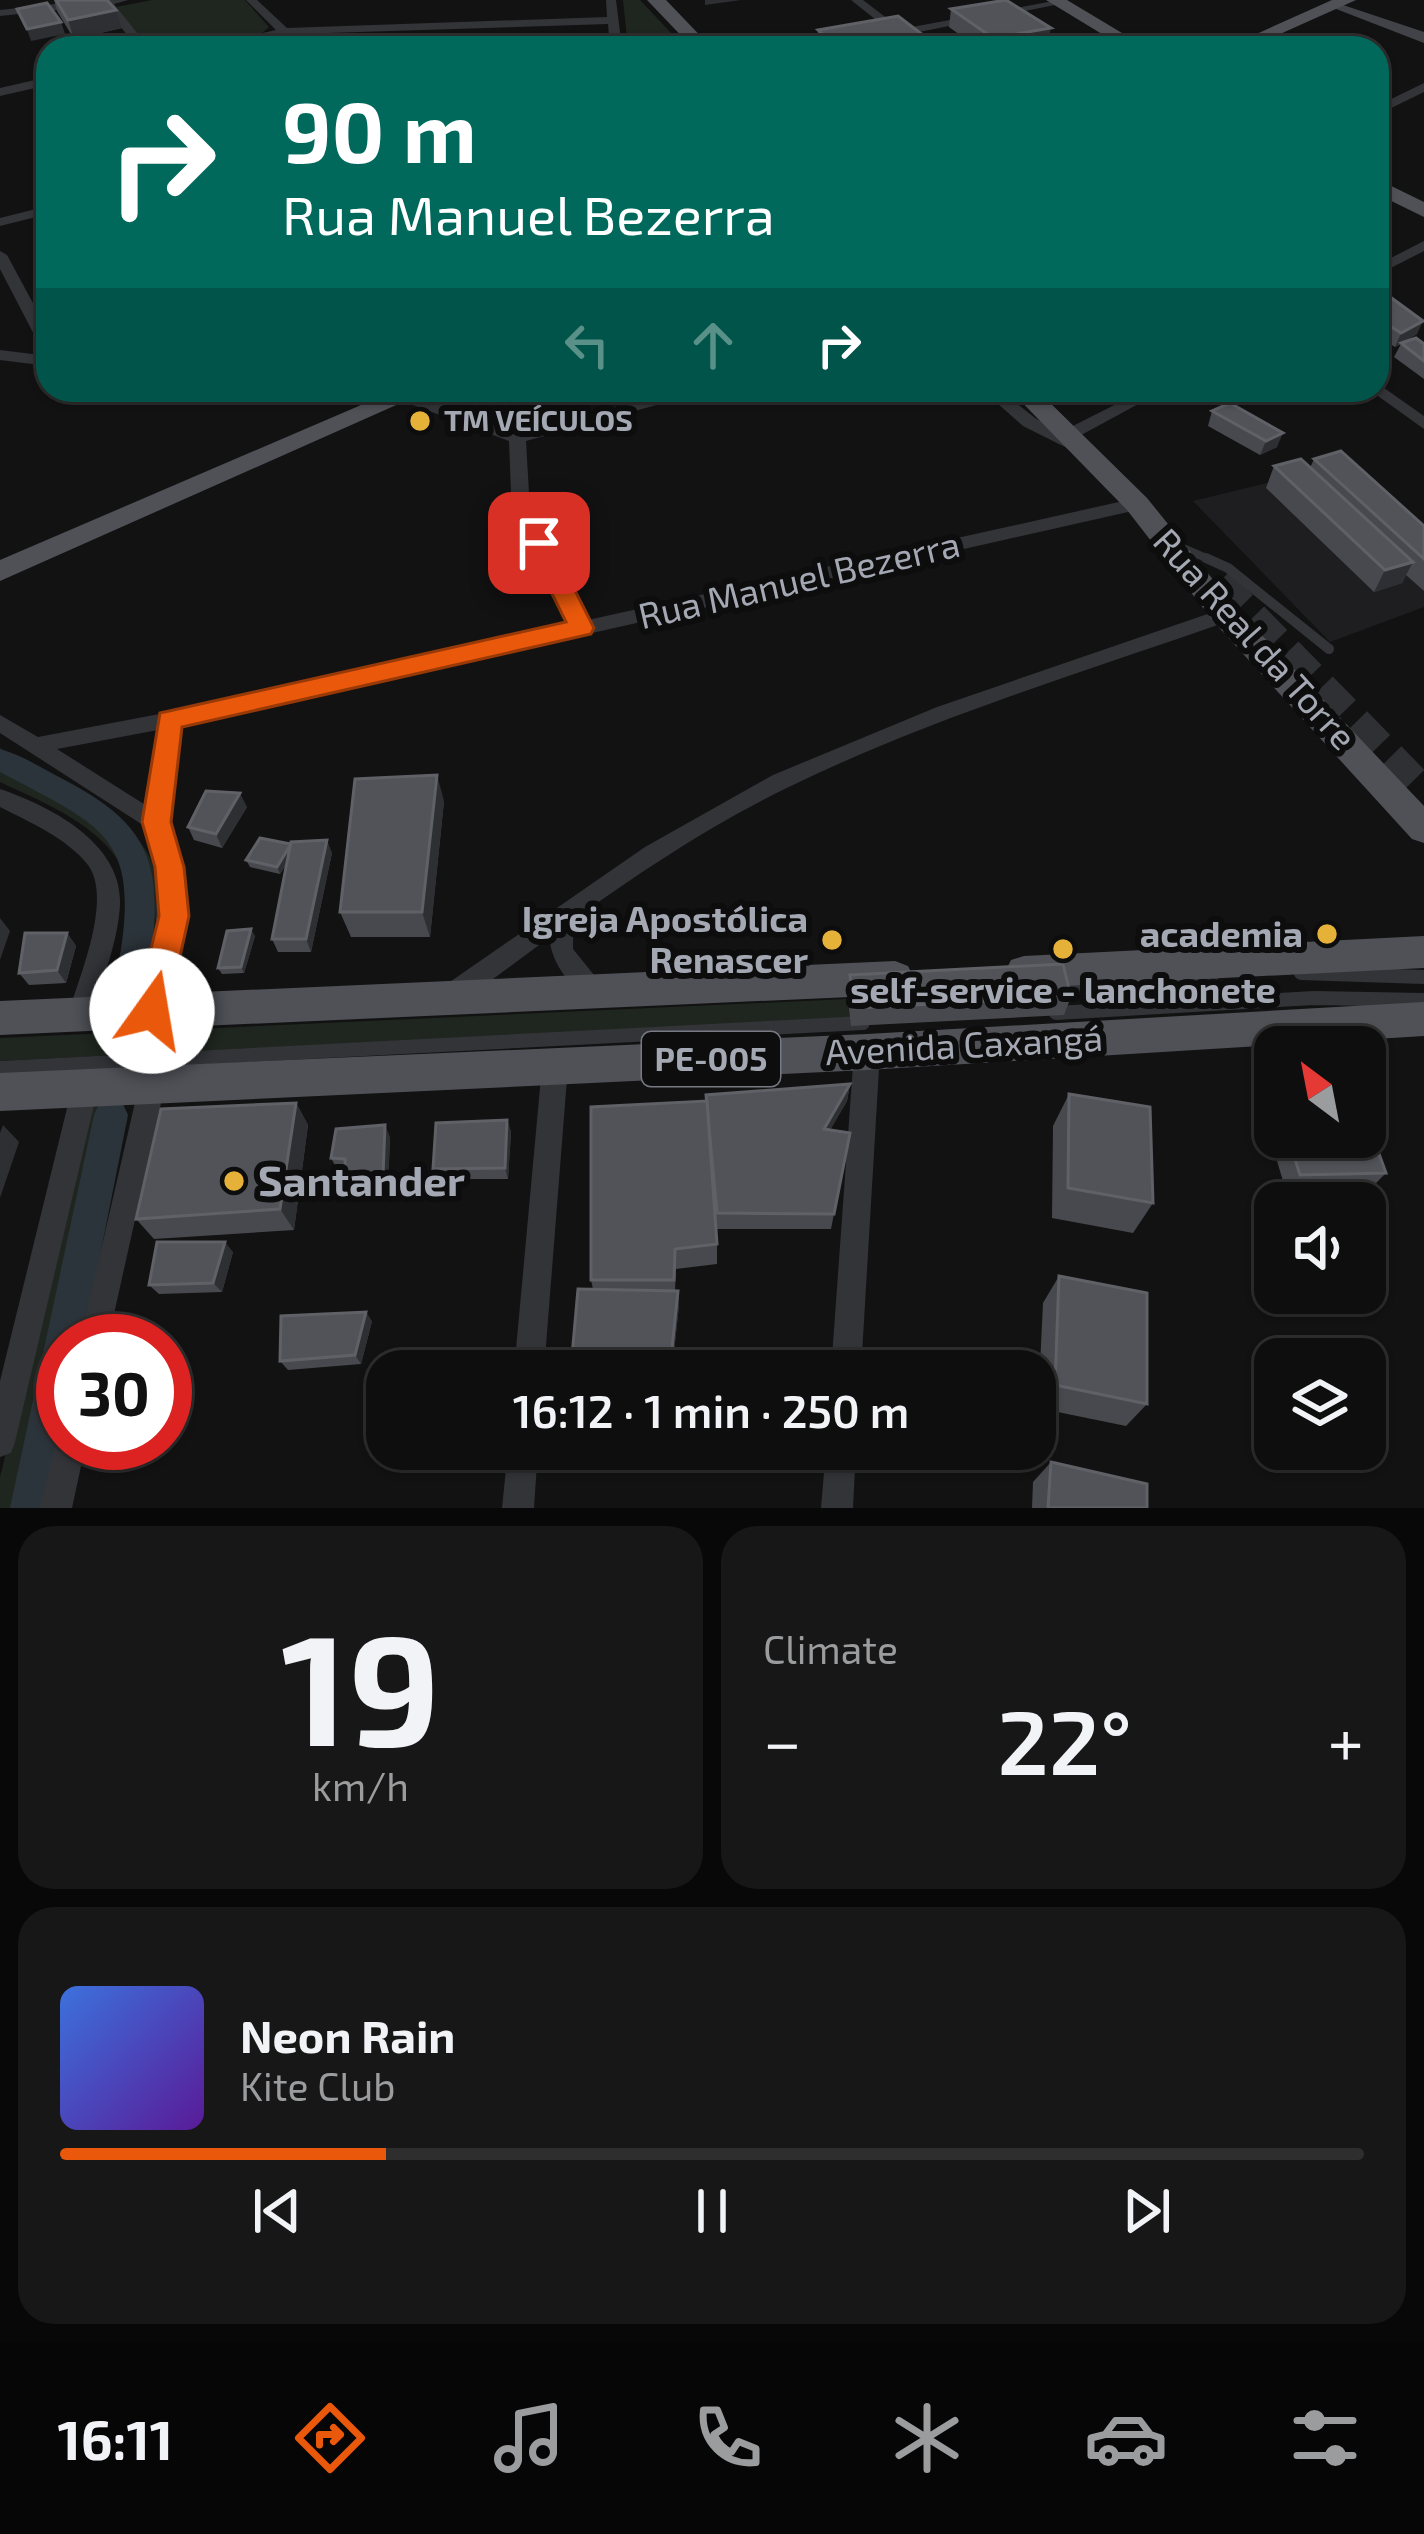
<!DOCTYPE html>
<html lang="en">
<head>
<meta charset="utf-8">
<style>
  body { margin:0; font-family:"Exo 2",sans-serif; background:#171717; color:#f1f3f6; height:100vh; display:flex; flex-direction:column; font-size:45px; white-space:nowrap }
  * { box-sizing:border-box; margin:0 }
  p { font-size:39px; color:#9b9c9e }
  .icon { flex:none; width:66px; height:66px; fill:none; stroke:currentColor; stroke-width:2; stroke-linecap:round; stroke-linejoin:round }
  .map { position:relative; height:1508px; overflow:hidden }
  .drawer { display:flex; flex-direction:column; gap:18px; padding:18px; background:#080808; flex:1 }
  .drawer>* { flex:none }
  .hud { position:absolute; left:36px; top:36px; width:1353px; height:366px; border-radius:36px; box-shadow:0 3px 9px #0004,0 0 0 3px #2e2e2e; background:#00695c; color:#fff; overflow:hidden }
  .needle { width:78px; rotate:328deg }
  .fabs { position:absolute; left:1254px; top:1026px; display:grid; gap:24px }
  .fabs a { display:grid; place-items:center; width:132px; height:132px; border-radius:24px; background:#0e0e0e; box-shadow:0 3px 9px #0004,0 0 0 3px #2e2e2e; font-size:60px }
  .speed { position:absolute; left:36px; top:1314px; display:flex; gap:24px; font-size:60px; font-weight:700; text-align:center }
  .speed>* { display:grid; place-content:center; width:156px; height:156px; border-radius:50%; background:#0e0e0e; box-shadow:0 3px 9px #0004,0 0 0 3px #2e2e2e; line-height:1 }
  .speed .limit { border:18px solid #d22; background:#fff; color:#111 }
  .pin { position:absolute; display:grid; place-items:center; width:102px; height:102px; color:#fff; margin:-51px; border-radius:24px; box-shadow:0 6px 18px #0006 }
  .me { position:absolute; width:132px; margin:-66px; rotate:13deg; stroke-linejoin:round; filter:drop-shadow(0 0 9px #0008) }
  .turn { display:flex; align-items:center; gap:42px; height:252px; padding:0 48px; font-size:54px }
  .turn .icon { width:156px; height:156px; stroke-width:2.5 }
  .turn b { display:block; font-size:84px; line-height:102px }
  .lanes { display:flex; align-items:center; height:114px; padding:0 48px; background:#0003; justify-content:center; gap:60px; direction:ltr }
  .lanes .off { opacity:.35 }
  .big { font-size:90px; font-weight:600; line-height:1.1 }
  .drawer .card { flex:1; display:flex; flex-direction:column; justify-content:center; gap:18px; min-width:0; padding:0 42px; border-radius:36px; background:#171717 }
  .drawer .dial { align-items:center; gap:0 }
  .dial b { font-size:156px; line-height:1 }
  .song { display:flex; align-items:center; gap:36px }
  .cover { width:144px; height:144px; border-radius:18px; background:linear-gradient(135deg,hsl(220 70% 55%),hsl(270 70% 35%)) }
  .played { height:12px; border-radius:6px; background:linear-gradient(90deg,#ea580c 25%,#2e2e2e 25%) }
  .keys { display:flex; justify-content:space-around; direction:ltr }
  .heat { display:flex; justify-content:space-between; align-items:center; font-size:66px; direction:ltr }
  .drawer .tiles { flex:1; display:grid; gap:18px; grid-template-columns:1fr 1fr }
  .card:last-child { grid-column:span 2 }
  .trip { position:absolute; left:366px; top:1350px; width:690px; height:120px; border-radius:36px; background:#0e0e0e; box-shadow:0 3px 9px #0004,0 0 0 3px #2e2e2e; font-weight:600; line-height:120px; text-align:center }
  .tabs { display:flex; height:192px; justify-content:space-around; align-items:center; background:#060606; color:#9b9c9e }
  .tabs .icon { width:84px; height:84px }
  .tabs .on { color:#ea580c }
  .tabs b { font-size:54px; color:#f1f3f6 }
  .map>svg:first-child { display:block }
  .built { fill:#1e1e20 }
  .green { fill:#1f261f }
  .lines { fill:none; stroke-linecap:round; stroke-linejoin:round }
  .canal { fill:#2c343b; fill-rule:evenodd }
  .primary-tunnel { stroke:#2f3033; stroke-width:33; stroke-dasharray:33 16; stroke-linecap:butt }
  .lane-far2 { stroke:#333438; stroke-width:8 }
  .lane-far1 { stroke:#333438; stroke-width:10 }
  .lane { stroke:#333438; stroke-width:14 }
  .street { fill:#333438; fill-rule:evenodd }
  .secondary { fill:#414348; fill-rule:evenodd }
  .primary { fill:#4f5157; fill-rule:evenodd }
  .wall { fill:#48494e }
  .shaded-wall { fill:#2e2f32 }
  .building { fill:#525359; stroke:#5f6167; stroke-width:3 }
  .route { fill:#ea580c; stroke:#983908; stroke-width:3 }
  .poi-dot { fill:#e5b138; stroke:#0d0d0e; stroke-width:4.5 }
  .labels { text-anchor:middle; stroke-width:12; stroke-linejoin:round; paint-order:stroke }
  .far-poi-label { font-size:30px; font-weight:bold; fill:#a4a8b3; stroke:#0d0d0e; text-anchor:start }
  .shield { fill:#0d0d0e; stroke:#777a82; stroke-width:3 }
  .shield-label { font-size:33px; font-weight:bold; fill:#a4a8b3 }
  .street-label { font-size:36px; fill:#a4a8b3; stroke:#0d0d0e }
  .poi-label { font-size:36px; font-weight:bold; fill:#a4a8b3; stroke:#0d0d0e; text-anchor:end }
  .near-poi-label { font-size:42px; font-weight:bold; fill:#a4a8b3; stroke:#0d0d0e; text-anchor:start }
</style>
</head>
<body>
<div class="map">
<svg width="1424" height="1508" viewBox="0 0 1424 1508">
  <rect width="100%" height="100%" fill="#121213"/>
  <path class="built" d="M1333,467L1424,553V607L1330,642L1193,501Z"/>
  <g class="green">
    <path d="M152,0H245L269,27L261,34L194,48H147L116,7Z"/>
    <path d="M623,0H640L685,48H628Z"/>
    <path d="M0,748C47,776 147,818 156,876C162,909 150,946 144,979L113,977C115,960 127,943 130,924C144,842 60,810 0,782Z"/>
    <path d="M847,999L850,1018L0,1061V1038Z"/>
    <path d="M93,1103H122L18,1508H0V1477Z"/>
  </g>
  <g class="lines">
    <g class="canal">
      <path d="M0,749C21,755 40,767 59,777C126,812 160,842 154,922C153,941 152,961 144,977L133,981L122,977L118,968C141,836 107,829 0,772Z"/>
      <path d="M111,1099L123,1104L128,1115L83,1341H63V1442L50,1508H10L94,1115L99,1104Z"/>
    </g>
    <path class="primary-tunnel" d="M1218,583L1424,793"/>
    <path class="lane-far2" d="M1183,548L1213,561"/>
    <g class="lane-far1">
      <path d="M1206,558L1228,568L1329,649"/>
      <path d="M1301,973H1310"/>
    </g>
    <g class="lane">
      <path d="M1301,973L1424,977"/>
      <path d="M1056,989L1211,978"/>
      <path d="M1056,1013L1314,998L1424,1000"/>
      <path d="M0,1068L863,1023"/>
    </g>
    <g class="street">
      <path d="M92,0H128L114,4L149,48H137L104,5L0,16V10Z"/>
      <path d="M246,0H257L287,28L607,17L606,0H616L622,48H610L608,24L295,34L309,48H296L282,35L220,48H197L276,30Z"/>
      <path d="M851,0H863L901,29L1059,0L1065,3L909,34L926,48C910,48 902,38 887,36L890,31Z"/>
      <path d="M48,77V85L0,96V88Z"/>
      <path d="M1424,83V92L1377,115V106Z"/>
      <path d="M48,206V214L0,226V218Z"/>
      <path d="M1424,241V251L1377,275V265Z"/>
      <path d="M0,251L7,255L48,331V351L40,346L0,269Z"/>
      <path d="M0,350L48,356V366L0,360Z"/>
      <path d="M1377,383L1424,416V429L1371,391L1377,390Z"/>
      <path d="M290,390H328L386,399L394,404L386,409L298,395Z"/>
      <path d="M390,390H407L518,433L676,390H702L700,393L526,441L529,493L588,620L1137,498L1146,504L1137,510L180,726L167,822L180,875L182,917L164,1011L161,1019L152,1022L143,1019L140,1011C156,943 165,896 146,827L0,733V715L38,737L170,712L570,624L511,493L509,441L397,399ZM158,730L147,806L57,749Z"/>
      <path d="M982,390H1000L1035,418L1061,432L1144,390H1164L1074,439L1087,449L1079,454L1023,426Z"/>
      <path d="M1225,608L1235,615L1232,620C1084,672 934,717 793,785C715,822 643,870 573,920V949L607,991L604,999L595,1002C573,992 549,961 550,937L462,1002L453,1005L444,1002L441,994L444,986L645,847L773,775L937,707Z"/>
      <path d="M0,789C50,806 123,843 120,905C118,941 103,979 92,1014L89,1022L80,1025L71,1022L68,1014C79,978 113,899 88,865C67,838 29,822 0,807Z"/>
      <path d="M867,1041L876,1044L880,1052L861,1371H831L854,1052L858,1044Z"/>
      <path d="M555,1054L564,1058L568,1066L544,1371H514L542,1066L546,1058Z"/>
      <path d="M152,1073L161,1077L165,1085L108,1341H80L139,1085L143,1077Z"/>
      <path d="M85,1076L94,1080L98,1088L15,1442L11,1453L0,1457V1381L72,1088L76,1080Z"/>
      <path d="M63,1431V1443H86L72,1508H40L56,1443Z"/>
      <path d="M508,1449H538L534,1508H502Z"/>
      <path d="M826,1449H856L853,1508H821Z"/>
    </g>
    <path class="secondary" d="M1331,1L1424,32V43L1331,7Z"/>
    <g class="primary">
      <path d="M647,0H666L712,48H693Z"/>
      <path d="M1046,0H1067L1147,48H1125Z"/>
      <path d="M1332,0H1356L1249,48H1225Z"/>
      <path d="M1377,179L1424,202V217L1377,194Z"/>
      <path d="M396,390H430L0,581V560Z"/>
      <path d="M1010,390H1037L1147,498L1236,608L1424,806V843L1412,839L1214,622L1127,510Z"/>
      <path d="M1424,936V968L1024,988L1011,984L1005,972L1011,960L1024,956Z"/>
      <path d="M895,961L908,966L914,978L908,990L895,995L0,1035V1001Z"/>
      <path d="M1424,1002V1036L867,1070L0,1111V1073L867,1034Z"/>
    </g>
  </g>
  <g class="wall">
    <path d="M54,0H107L122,28L74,39L57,11Z"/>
    <path d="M951,9L1047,46L1036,48H978L949,27Z"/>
    <path d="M818,30L940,48H817Z"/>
    <path d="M1377,294L1417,334L1402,343L1424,344V379L1394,357L1401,344L1395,347L1377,336Z"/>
    <path d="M1212,411L1277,447L1260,455L1208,426Z"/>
    <path d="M1314,459L1424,526V591L1406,575L1402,583L1374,592L1266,488L1274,466L1310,468Z"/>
    <path d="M444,801L430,937H351L340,912Z"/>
    <path d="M247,807L222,848L194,840L188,827Z"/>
    <path d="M332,853L311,952H278L272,939L287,863L280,874L250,867L246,860Z"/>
    <path d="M67,933L76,946L66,983L29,985L19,973Z"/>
    <path d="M255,936L244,973L222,974L218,968Z"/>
    <path d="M850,975L1071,997L1064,1015L851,1026L847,993Z"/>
    <path d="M1269,1076H1275V1137H1365L1386,1173L1370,1189L1286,1191L1257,1094Z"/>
    <path d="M850,1084L847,1101L830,1130L850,1133L831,1229H717V1264L676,1269L675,1291H678L679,1305L672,1371L576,1368L572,1356L593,1289L591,1280L706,1101Z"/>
    <path d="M1069,1094L1153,1203L1133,1233L1052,1218L1053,1126Z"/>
    <path d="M296,1103L308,1125L294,1230L154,1239L136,1219Z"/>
    <path d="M507,1120L511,1132L508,1179H437L433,1169Z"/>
    <path d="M390,1137L388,1187L352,1195L346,1169H337L331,1158Z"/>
    <path d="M233,1252L222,1292L159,1294L149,1285Z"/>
    <path d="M1059,1276L1147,1404L1126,1426L1038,1408L1043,1303Z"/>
    <path d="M372,1321L361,1364L288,1370L280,1361Z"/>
    <path d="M1051,1462L1147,1508H1032L1033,1482Z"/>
  </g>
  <g class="shaded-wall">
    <path d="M705,0H741L705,5Z"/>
    <path d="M116,10L122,28L74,39L68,20Z"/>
    <path d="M61,22L65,34L31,41L27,29Z"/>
    <path d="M1051,28L1047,46L1036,48H991L993,38Z"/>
    <path d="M1423,321L1417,334L1395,347L1401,333Z"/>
    <path d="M1283,433L1277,447L1260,455L1266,441Z"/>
    <path d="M1413,562L1402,583L1374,592L1385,570Z"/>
    <path d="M437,775L444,801L430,937L422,912Z"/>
    <path d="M240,793L247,807L222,848L216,834Z"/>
    <path d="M327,840L332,853L311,952L306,939Z"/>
    <path d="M291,844L293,851L280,874L277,867Z"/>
    <path d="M0,918L10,931L0,960Z"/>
    <path d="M251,929L255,936L244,973L241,967Z"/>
    <path d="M67,933L76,946L66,983L57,970Z"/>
    <path d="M850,1084L847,1101L821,1145L824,1129Z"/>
    <path d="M296,1103L308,1125L294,1230L280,1209Z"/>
    <path d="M507,1120L511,1132L508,1179L505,1168Z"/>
    <path d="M3,1125L19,1142L0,1198V1133Z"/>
    <path d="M385,1125L390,1137L388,1187L352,1195L346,1184Z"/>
    <path d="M225,1242L233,1252L222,1292L213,1283Z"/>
    <path d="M678,1291L679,1305L672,1371L671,1358Z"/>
    <path d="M366,1312L372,1321L361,1364L355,1355Z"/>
  </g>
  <g class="building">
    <path d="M56,0H107L116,10L68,20Z"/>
    <path d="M1006,0L1051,28L993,38L951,9Z"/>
    <path d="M47,3L61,22L27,29L17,9Z"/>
    <path d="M898,16L940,48H837L818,30Z"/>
    <path d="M691,37L701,48L633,47Z"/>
    <path d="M1382,291L1423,321L1401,333L1377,318V294Z"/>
    <path d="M1416,338L1424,344V361L1401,343Z"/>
    <path d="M1230,403L1283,433L1266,441L1212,411Z"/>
    <path d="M1341,451L1424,526V559L1314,459Z"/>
    <path d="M1301,459L1413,562L1385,570L1274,466Z"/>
    <path d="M437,775L422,912H340L355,779Z"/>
    <path d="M206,791L240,793L216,834L188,827Z"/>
    <path d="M260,838L291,844L277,867L246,860Z"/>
    <path d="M327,840L306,939H272L291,842Z"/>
    <path d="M251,929L241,967L218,968L227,931Z"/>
    <path d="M25,933H67L57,970L19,973Z"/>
    <path d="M1063,964L1071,997L854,1008L850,975Z"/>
    <path d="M1269,1076H1275V1094Z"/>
    <path d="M850,1084L824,1129L850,1133L834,1214L717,1213L706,1095Z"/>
    <path d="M1069,1094L1150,1107L1153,1203L1068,1188Z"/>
    <path d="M707,1101L717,1244L675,1249L674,1280H591V1107Z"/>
    <path d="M296,1103L280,1209L136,1219L161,1109Z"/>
    <path d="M1365,1115L1386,1173L1300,1175L1288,1137H1365Z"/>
    <path d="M507,1120L505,1168L433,1169L436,1123Z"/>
    <path d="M385,1125L383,1176L346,1184L345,1159L331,1158L336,1129Z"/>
    <path d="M157,1242H225L213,1283L149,1285Z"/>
    <path d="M1059,1276L1147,1293V1404L1055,1385Z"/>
    <path d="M578,1289L678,1291L671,1358L572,1356Z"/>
    <path d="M366,1312L355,1355L280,1361L281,1316Z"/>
    <path d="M1051,1462L1147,1484V1508H1048Z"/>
  </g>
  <path class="route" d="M539,535L551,543L594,628L591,634L182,727L171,822L184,867L189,916L168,1011L163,1021L152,1025L141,1021L136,1011L159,916L155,867L142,822L160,713L566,622L527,543Z"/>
  <g class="poi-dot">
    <circle cx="420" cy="421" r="12"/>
    <circle cx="1327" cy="934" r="12"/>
    <circle cx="832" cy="940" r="12"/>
    <circle cx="1063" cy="949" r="12"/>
    <circle cx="234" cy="1181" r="12"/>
  </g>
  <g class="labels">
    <g class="far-poi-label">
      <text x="444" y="431">TM VEÍCULOS</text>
    </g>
    <rect class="shield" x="642" y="1032" width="138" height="54" rx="9"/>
    <g class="shield-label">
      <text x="711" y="1071">PE-005</text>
    </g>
    <g class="street-label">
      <text transform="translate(799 580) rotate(-13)" y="13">Rua Manuel Bezerra</text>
      <text transform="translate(1255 639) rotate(48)" y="13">Rua Real da Torre</text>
      <text transform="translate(964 1045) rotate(-3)" y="13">Avenida Caxangá</text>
    </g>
    <g class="poi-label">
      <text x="808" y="932">Igreja Apostólica<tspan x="808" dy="41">Renascer</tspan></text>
      <text x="1303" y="947">academia</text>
      <text x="1063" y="1003" text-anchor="middle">self-service - lanchonete</text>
    </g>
    <g class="near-poi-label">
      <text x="258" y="1196">Santander</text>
    </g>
  </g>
</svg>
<div class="fabs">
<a><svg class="needle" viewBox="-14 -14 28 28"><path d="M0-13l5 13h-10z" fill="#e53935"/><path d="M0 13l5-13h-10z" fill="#9b9c9e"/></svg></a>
<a><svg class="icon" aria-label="sound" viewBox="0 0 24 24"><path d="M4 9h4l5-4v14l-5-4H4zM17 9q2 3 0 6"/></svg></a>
<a><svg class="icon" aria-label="layers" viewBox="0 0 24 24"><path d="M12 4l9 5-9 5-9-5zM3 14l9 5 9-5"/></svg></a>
</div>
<div class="speed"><div class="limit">30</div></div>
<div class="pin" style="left:539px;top:543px;background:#d93025"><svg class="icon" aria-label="arrive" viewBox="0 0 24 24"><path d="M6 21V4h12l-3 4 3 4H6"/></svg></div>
<svg class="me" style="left:152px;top:1011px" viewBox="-20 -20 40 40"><circle r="19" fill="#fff"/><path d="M0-13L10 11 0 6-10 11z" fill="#ea580c"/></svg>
<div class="trip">16:12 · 1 min · 250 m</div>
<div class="hud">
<div class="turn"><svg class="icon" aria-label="right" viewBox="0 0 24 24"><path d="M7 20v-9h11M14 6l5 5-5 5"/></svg><div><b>90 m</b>Rua Manuel Bezerra</div></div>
<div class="lanes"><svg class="icon off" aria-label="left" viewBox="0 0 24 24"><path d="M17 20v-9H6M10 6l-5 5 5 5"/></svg><svg class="icon off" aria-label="ahead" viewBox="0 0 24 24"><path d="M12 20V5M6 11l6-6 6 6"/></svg><svg class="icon" aria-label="right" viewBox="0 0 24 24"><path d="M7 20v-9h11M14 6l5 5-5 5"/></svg></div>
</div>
</div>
<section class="drawer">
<div class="tiles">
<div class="card dial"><b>19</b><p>km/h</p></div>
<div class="card"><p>Climate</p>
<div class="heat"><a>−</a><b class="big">22°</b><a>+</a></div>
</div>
<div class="card">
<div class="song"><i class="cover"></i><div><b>Neon Rain</b><p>Kite Club</p></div></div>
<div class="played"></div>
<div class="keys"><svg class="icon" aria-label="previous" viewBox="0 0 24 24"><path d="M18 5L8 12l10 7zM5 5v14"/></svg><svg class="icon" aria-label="pause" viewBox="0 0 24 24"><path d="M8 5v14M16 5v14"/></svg><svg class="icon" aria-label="next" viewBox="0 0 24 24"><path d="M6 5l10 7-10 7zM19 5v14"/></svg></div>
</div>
</div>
</section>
<nav class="tabs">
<b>16:11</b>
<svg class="icon on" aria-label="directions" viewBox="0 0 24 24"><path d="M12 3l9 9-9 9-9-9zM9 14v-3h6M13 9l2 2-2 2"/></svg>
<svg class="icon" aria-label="music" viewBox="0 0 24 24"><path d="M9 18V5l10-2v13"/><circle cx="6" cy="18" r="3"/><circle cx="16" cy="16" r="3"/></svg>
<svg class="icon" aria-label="phone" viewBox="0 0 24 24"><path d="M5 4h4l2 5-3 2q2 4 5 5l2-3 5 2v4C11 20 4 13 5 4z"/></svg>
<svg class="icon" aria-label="climate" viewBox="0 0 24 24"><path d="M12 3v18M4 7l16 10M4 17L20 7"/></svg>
<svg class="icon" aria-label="car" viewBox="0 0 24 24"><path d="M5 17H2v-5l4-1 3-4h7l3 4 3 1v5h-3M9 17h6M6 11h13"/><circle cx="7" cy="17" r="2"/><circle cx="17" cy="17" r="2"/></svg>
<svg class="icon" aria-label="filters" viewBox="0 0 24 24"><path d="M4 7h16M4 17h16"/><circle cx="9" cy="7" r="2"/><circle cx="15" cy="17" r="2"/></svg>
</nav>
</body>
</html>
